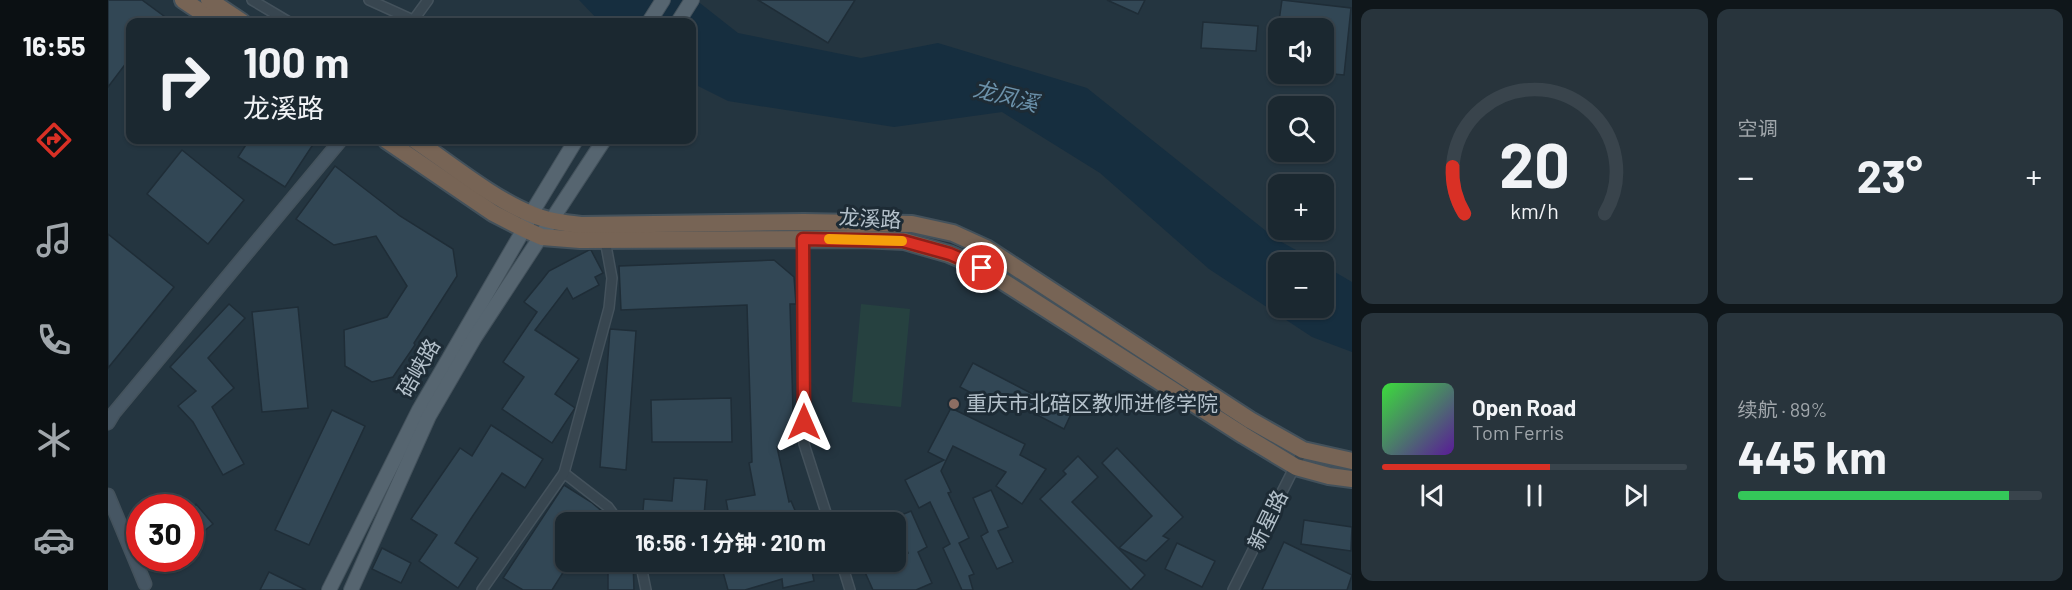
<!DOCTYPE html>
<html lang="zh">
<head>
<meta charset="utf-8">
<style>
  body { margin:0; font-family:Barlow,"Noto Sans SC",sans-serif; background:#28343c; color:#f1f3f6; height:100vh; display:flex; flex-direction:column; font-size:22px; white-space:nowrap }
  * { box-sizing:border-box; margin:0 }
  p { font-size:20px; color:#a0a6ab }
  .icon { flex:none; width:33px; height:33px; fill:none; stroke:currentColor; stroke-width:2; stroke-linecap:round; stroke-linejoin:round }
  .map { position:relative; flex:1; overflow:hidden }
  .drawer { display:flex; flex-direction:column; gap:9px; padding:9px; background:#0f161a; width:720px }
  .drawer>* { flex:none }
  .guide { position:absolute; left:18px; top:18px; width:570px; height:126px; border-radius:12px; box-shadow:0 2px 4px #0004,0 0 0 2px #39444c; background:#1b2830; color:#f1f3f6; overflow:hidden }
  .fabs { position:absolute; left:1160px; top:18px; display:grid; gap:12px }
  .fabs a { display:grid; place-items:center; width:66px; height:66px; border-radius:12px; background:#1b2830; box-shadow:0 2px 4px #0004,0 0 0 2px #39444c; font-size:30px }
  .speed { position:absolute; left:18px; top:494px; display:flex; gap:12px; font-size:30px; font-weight:700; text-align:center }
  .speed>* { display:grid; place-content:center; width:78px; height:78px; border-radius:50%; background:#1b2830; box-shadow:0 2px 4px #0004,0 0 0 2px #39444c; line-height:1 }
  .speed .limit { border:9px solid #d22; background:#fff; color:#111 }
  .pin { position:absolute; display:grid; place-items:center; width:51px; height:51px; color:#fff; margin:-26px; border:3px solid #fff; border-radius:50%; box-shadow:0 2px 6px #0007 }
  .me { position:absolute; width:66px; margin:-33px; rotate:0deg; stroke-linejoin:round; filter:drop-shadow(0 0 4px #0008) }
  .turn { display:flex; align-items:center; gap:21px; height:126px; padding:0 18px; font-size:27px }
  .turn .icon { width:78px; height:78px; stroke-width:2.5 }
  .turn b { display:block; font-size:42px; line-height:51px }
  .big { font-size:45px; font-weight:700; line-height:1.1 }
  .drawer .widget { flex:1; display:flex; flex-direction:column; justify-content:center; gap:9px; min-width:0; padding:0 21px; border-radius:12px; background:#28343c }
  .drawer .dial { align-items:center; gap:0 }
  .dial svg { height:156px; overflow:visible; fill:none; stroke:#39444c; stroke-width:7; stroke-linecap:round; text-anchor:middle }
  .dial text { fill:#f1f3f6; stroke:none }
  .song { display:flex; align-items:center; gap:18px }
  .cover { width:72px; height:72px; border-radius:9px; background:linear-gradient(135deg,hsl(120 70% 55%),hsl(270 70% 35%)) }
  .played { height:6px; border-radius:3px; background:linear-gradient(90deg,#d93025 55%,#39444c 55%) }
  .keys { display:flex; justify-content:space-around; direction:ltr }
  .heat { display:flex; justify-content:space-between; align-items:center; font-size:33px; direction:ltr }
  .charge { height:9px; border-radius:4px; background:linear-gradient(90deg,#34c759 89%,#39444c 0) }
  .drawer .tiles { flex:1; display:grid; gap:9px; grid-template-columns:repeat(2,1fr) }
  .trip { position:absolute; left:447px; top:512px; width:351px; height:60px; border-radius:12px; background:#1b2830; box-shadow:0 2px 4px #0004,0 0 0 2px #39444c; font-weight:700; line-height:60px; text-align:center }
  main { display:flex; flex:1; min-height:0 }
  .tab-bar { display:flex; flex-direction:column; width:108px; justify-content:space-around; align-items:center; background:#0b1013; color:#a0a6ab }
  .tab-bar .icon { width:42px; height:42px }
  .tab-bar .selected { color:#d93025 }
  .tab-bar b { font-size:27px; color:#f1f3f6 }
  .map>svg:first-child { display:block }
  .green { fill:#264140 }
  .water { fill:#162e3f }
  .building { fill:#324755; stroke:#1f2d37; stroke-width:1.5 }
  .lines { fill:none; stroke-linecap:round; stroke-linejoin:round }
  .street-casing { stroke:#44525c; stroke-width:12 }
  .secondary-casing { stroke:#44525c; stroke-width:15 }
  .primary-casing { stroke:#44525c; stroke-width:16 }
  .highway-casing { stroke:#43515b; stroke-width:20 }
  .street { stroke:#384650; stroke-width:9 }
  .secondary { stroke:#465663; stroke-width:12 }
  .primary { stroke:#566570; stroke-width:14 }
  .highway { stroke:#776455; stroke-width:16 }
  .route-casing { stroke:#8d1f18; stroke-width:15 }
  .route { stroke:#d93025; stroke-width:10 }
  .slow { stroke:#f59e0b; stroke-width:10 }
  .education-dot { fill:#8d6e63; stroke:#1d2b35; stroke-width:2 }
  .labels { text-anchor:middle; stroke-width:6; stroke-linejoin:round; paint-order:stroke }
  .street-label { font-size:21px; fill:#b4c1cb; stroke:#1d2b35 }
  .poi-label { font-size:21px; fill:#b4c1cb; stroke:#1d2b35; text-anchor:start }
  .water-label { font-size:22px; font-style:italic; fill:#6c92ab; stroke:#1d2b35 }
</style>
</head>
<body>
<main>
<nav class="tab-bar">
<b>16:55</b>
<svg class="icon selected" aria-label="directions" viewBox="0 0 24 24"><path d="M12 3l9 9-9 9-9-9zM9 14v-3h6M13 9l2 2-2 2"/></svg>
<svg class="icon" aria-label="music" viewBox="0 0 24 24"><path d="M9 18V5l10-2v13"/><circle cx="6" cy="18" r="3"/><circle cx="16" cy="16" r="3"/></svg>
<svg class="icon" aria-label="phone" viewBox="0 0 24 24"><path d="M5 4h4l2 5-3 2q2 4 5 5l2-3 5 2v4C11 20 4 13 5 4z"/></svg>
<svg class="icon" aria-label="climate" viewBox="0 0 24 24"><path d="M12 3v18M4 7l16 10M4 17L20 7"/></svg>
<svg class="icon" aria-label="car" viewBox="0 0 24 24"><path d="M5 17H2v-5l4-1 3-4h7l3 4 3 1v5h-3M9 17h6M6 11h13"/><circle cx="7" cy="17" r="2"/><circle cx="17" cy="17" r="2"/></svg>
</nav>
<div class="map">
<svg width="1244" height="590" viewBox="0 0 1244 590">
  <rect width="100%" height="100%" fill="#243540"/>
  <path class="green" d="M753,304L802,309L793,407L744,402Z"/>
  <path class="water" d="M471,0H588L630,33L753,58L830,43L979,88L1168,239L1210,262H1170V308H1215V265L1244,282V352L1204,337L1101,269L992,173L894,112L786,127L620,101L584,83V22H492Z"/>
  <g class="building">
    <path d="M0,0H34L64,22H22V58L0,87Z"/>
    <path d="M650,0H747L720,43Z"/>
    <path d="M999,0H1037L1030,14Z"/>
    <path d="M1174,0L1243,8L1236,75L1215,73V28H1170Z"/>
    <path d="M1095,22L1150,26L1148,51L1093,48Z"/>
    <path d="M141,140H208L177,187L130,157Z"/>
    <path d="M74,150L136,200L100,244L39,194Z"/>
    <path d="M227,166L292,216L345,249L349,276L306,343L307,345L285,377L264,382L237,366L236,330L279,317L299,286L268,236L226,245L188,219Z"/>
    <path d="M0,234L66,287L0,368Z"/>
    <path d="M481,250H483L495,273L487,277L491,285L465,299L459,288L427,330L471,359L447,394L467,408L444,443L394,409L416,377L395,362L429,312L416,302L434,280L441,271Z"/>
    <path d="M666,260L686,277L688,304H682L686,446L669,447L681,502L683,501L692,522H622L618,500L647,495L641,463L644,462L639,305L513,310L511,266Z"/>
    <path d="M121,304L137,318L100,358L126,388L104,407L136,464L115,475L85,422L70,406L88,391L62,367Z"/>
    <path d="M190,307L200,408L154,412L144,312Z"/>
    <path d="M502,329L528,331L518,470L492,467Z"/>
    <path d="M865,363L963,414L956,429L887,393L882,403L852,387Z"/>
    <path d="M623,398L624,442H544L543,400Z"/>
    <path d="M843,408L917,444L912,455L938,469L914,504L888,486L898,472L845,446L833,471L843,492L840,493L861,538L851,543L866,574L861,576L865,590H854L835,548L842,544L822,502L811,508L797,480L836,460L820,452Z"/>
    <path d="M224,410L257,426L201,545L167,530Z"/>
    <path d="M383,425L435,459L417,488L394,473L364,517L347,543L370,558L350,588L311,561L329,535L303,519L352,448L364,456Z"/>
    <path d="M1009,448L1075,517L1055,536L1061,539L1038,561L1011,548L1044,516L994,463Z"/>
    <path d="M970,456L990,477L964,502L1037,575L1023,590L932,499L958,474L955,471Z"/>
    <path d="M566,478L599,480L596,516L569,514L568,522H534L536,499L564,501Z"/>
    <path d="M456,485L483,502L495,512L501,520L500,522H458V553L449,567L456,571L444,590H415L395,578Z"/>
    <path d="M883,490L900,527L890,531L905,562L889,569L873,536L880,532L865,498Z"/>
    <path d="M88,504L105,524L82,542V509Z"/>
    <path d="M803,511L819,547L810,552L824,583L808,590H765L752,561H795L793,556L800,553L788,522L784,519Z"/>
    <path d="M1196,520L1244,527L1243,551L1193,544Z"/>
    <path d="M1176,542L1244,575L1239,590H1154Z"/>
    <path d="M1069,543L1107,561L1094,587L1057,569Z"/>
    <path d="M274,548L303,563L293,583L264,569Z"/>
    <path d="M500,561H525L526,590H500Z"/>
    <path d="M651,561H702L706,581L675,588L674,579L637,590H620L615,572Z"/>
    <path d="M161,572L198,590H152Z"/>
  </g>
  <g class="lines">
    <defs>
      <g id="street">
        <path d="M144,0L181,22"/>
        <path d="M261,0L305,20"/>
        <path d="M304,22L320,0"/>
        <path d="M695,239L696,444L721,522"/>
        <path d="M456,473L500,507L511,522"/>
        <path d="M532,561L538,590"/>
        <path d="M733,561L742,590"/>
        <path d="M374,590L456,473L501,308L504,278L497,240"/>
        <path d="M1125,590L1195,450"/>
      </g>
      <g id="secondary">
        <path d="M0,423L6,413L233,140"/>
        <path d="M0,495L37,584"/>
      </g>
      <g id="primary">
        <path d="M541,22L555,0"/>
        <path d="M570,22L584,0"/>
        <path d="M221,590L311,410L416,229L423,214L468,140"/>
        <path d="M243,590L321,416L367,337L496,140"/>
      </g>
      <g id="highway">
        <path d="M75,0L108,22"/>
        <path d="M101,0L134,22"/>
        <path d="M278,140L385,213L416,229L434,237L472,240L753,239L796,241L841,254L874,268L1135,435L1188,467L1221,476L1244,479"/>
        <path d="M307,140C341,163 385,199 423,214C439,221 456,223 473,225L696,222L804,224L845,233L878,248L1142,420L1195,450L1244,461"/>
      </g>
    </defs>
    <use href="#street" class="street-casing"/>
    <use href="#secondary" class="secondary-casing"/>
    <use href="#primary" class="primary-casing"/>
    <use href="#highway" class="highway-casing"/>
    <use href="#street" class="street"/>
    <use href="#secondary" class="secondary"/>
    <use href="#primary" class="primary"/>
    <use href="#highway" class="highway"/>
  </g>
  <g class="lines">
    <defs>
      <path id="route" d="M696,422L695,239L795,241L842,254L874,268"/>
    </defs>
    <use href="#route" class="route-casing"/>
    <use href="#route" class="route"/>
    <path class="slow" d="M721,239L794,241"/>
  </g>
  <circle class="education-dot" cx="846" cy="404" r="6"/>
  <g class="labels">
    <g class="street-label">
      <text transform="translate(762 219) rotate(3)" y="7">龙溪路</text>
      <text transform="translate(311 368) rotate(-60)" y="7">碚峡路</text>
      <text transform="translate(1160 520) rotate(-64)" y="7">新星路</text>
    </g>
    <g class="poi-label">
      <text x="858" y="411">重庆市北碚区教师进修学院</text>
    </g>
    <g class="water-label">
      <text transform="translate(898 96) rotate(14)" y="8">龙凤溪</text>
    </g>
  </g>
</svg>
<div class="fabs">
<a><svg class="icon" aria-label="sound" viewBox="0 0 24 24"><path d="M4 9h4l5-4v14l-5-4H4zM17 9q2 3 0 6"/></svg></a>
<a><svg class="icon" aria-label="search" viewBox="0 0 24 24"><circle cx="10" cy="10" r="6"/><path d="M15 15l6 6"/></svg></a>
<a>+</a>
<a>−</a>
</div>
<div class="speed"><div class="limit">30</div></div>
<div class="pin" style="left:874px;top:268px;background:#d93025"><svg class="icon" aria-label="arrive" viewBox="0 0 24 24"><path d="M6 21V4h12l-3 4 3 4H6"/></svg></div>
<svg class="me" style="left:696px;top:422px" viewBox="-20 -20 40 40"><path d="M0-17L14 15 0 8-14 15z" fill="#d93025" stroke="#fff" stroke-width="4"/></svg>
<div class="trip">16:56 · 1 分钟 · 210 m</div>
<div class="guide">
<div class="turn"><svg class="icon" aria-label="right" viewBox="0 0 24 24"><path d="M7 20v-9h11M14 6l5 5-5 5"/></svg><div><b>100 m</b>龙溪路</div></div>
</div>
</div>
<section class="drawer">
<div class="tiles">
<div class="widget dial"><svg viewBox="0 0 100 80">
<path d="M14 69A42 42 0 1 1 86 69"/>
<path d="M14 69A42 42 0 0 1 8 45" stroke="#d93025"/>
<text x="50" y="56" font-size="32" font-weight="700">20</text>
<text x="50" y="72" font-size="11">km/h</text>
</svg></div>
<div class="widget"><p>空调</p>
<div class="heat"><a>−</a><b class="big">23°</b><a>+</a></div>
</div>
<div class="widget">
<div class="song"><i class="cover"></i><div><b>Open Road</b><p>Tom Ferris</p></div></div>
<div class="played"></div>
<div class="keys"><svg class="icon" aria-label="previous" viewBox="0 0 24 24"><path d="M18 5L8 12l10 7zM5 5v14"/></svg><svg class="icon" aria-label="pause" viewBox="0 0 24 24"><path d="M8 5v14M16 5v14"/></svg><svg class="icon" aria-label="next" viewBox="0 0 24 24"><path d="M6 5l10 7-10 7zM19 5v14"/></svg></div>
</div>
<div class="widget"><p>续航 · 89%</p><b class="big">445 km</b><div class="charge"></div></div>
</div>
</section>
</main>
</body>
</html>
